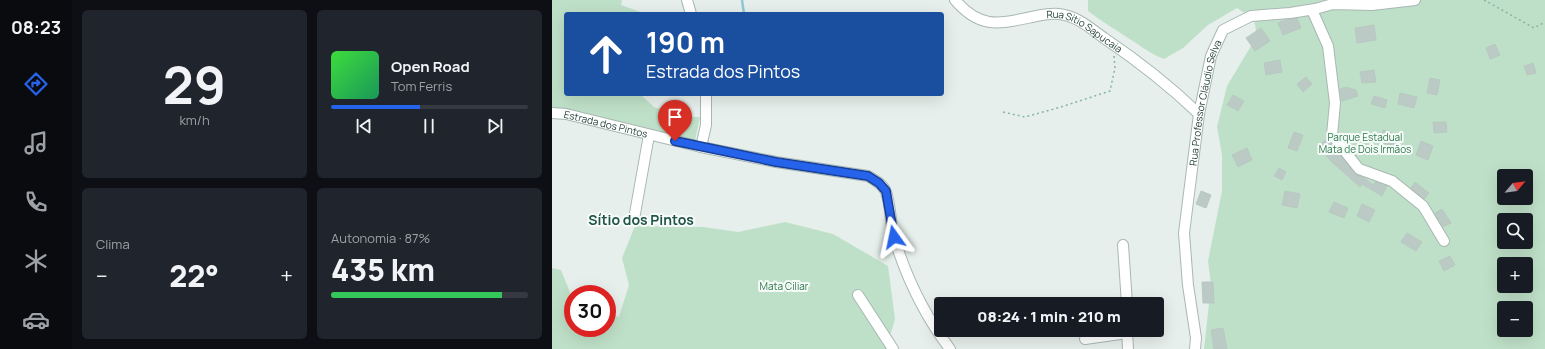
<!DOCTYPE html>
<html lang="pt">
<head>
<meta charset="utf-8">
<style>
  body { margin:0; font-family:Manrope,sans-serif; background:#20242c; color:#f1f3f6; height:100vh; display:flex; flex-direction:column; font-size:15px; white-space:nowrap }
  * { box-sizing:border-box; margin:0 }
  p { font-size:13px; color:#9ea1a6 }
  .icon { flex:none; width:22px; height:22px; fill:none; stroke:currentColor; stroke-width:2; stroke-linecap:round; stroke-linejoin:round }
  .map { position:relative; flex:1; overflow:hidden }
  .details { display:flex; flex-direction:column; gap:10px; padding:10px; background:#0d0f14; width:480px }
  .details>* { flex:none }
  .guide { position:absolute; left:12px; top:12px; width:380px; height:84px; border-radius:4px; box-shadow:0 4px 16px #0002; background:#1a4fa0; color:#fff; overflow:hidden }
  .needle { width:26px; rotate:61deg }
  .controls { position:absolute; left:945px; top:169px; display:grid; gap:8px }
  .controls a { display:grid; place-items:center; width:36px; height:36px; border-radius:4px; background:#171b24; box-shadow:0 4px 16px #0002; font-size:20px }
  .speed { position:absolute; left:12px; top:285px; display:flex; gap:8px; font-size:20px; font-weight:700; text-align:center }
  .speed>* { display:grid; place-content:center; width:52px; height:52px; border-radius:50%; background:#171b24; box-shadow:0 4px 16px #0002; line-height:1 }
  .speed .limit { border:6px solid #d22; background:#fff; color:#111 }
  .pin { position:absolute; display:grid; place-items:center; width:34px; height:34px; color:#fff; margin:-41px -17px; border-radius:50% 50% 50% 0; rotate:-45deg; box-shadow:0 0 4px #0007 }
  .pin .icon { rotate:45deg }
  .me { position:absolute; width:44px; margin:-22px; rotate:348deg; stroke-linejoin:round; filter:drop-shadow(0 0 3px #0008) }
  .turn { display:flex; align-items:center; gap:14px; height:84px; padding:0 16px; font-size:18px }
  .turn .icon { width:52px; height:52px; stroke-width:2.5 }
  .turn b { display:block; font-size:28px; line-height:34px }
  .big { font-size:30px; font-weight:800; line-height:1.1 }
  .details .widget { flex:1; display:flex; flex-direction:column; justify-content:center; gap:6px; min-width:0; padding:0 14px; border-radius:6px; background:#20242c }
  .details .dial { align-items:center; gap:0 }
  .dial b { font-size:52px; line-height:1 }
  .song { display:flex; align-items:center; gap:12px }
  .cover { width:48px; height:48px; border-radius:6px; background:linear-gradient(135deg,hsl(120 70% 55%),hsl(150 70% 35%)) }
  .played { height:4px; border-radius:2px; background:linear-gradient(90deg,#2563eb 45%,#363941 45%) }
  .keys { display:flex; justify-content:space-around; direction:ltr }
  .heat { display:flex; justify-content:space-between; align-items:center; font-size:22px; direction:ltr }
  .charge { height:6px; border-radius:3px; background:linear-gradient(90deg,#34c759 87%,#363941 0) }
  .details .tiles { flex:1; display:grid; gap:10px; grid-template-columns:repeat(2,1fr) }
  .trip { position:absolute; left:382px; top:297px; width:230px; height:40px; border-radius:4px; background:#171b24; box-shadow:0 4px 16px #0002; font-weight:800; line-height:40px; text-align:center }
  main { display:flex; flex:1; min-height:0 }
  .menu { display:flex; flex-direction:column; width:72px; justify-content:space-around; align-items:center; background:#090b0e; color:#9ea1a6 }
  .menu .icon { width:28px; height:28px }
  .menu .active { color:#2563eb }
  .menu b { font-size:18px; color:#f1f3f6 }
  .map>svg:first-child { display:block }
  .green { fill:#bfe0c8; fill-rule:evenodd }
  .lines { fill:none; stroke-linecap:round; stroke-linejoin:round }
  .stream { stroke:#8ec9d4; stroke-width:2.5 }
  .building { fill:#bbcac4; stroke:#b8c9c2 }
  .minor-casing { stroke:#a8b8b2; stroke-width:12 }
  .path { stroke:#86b3a5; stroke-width:1.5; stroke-dasharray:2 3; stroke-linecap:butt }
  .minor { stroke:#fff; stroke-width:10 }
  .route-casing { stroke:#184099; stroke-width:10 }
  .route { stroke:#2563eb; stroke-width:7 }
  .labels { text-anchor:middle; stroke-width:4; stroke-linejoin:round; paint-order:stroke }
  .street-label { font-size:10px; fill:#24423a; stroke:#f7fbf9 }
  .park-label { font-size:10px; fill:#2d7a4b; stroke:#f7fbf9 }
  .district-label { font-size:14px; font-weight:bold; fill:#1f5548; stroke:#f7fbf9 }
</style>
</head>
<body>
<main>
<nav class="menu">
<b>08:23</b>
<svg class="icon active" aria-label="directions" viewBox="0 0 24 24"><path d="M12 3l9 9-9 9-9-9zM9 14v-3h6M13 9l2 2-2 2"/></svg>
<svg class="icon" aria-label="music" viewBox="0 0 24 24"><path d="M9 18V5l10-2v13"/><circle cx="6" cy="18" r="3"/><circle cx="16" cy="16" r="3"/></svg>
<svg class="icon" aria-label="phone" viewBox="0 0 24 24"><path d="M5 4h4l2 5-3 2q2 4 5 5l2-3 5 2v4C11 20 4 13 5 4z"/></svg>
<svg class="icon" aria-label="climate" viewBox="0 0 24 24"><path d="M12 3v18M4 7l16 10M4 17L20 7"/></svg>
<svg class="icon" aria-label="car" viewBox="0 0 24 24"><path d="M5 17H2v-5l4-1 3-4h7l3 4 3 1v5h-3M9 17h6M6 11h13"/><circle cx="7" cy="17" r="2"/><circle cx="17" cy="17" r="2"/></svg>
</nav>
<section class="details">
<div class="tiles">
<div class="widget dial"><b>29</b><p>km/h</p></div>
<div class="widget">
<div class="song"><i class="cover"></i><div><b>Open Road</b><p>Tom Ferris</p></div></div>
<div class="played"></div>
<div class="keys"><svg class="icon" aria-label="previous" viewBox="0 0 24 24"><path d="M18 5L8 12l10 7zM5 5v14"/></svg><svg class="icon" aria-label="pause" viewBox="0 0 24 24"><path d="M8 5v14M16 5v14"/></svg><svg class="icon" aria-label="next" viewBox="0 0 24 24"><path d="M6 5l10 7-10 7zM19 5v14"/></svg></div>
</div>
<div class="widget"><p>Clima</p>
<div class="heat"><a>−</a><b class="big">22°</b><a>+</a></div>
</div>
<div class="widget"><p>Autonomia · 87%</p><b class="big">435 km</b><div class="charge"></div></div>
</div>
</section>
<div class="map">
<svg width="993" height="349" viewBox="0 0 993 349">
  <rect width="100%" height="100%" fill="#e6efeb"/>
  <g class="green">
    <path d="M0,0H70L69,5L94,14H14V94H88L102,107L134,117H148L143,141L0,109Z"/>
    <path d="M536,0H993V349H652L659,285L656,261L670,191V155L665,127L675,86L705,36L702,19L685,8L656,25L631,48L612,59C598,54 588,45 576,38C563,29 549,21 536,11ZM952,176H974V198H952ZM952,220H974V242H952ZM952,264H974V286H952ZM952,308H974V330H952Z"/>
    <path d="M233,222L281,234L336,266L343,319L334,349H0V268L9,270L21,300V328H55V313L67,317L77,285L70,258L83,226L151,227L186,232Z"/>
  </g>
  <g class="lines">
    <path class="stream" d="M190,0L192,14"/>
  </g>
  <g class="building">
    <path d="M745,18L749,28L731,35L726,23L733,20Z"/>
    <path d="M822,25L824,40L805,43L803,28Z"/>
    <path d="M709,28L718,41L703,51L694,38Z"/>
    <path d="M943,44L948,55L938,59L934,48Z"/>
    <path d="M728,60L730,72L714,75L712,63Z"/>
    <path d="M981,63L984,73L975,75L972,66Z"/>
    <path d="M822,70L824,82L810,83L808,72Z"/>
    <path d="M754,77L760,84L751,92L745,84Z"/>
    <path d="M878,78L888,80L885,95L875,93Z"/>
    <path d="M794,87L804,90L806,96L790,101L788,89Z"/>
    <path d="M848,93L865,97L862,108L846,104Z"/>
    <path d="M681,95L692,101L686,111L675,105Z"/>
    <path d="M822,96L835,100L833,108L819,104Z"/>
    <path d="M881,122H894L895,132L882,133Z"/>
    <path d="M831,130L846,135L843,147L828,142Z"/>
    <path d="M742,132L751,135L745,151L736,148Z"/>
    <path d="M775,139L802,173L812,178L821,185L823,182L835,186L830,196L810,184L808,187L780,162L766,146Z"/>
    <path d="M869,141L881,146L876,160L864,155Z"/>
    <path d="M695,148L700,160L686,167L680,155Z"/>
    <path d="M727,168L734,172L730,180L722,176Z"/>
    <path d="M863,182L877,193L872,199L859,188Z"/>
    <path d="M649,191L659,195L654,208L644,204Z"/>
    <path d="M733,191L748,194L745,208L730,205Z"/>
    <path d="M782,202L796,208L792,218L777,212Z"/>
    <path d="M810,204L823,210L817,222L805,216Z"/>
    <path d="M890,209L899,223L891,227L883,213Z"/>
    <path d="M855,233L870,242L864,251L849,242Z"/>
    <path d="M898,256L903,265L892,271L887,261Z"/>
    <path d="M650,282H661L662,303H651Z"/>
    <path d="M671,328L675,349H662L659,330Z"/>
  </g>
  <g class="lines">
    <defs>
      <g id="minor">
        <path d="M135,0L139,14"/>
        <path id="s1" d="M403,0C428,29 446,24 480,17C489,15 498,13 507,14C525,16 538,28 552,38C586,61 618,86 647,114"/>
        <path d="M760,10L776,46L783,103L780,135L807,169L840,181L871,206L892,241"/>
        <path id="s2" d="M0,113L14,114L149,147L224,162L316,176C323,180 331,184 334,192C339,206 338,223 342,237C354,277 373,316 398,349"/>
        <path d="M149,147L154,125V94"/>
        <path d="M82,219L97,135"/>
        <path d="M571,245L575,304"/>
        <path d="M306,295L341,349"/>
        <path d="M575,330L576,349"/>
        <path d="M533,339L575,333"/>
        <path id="s3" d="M643,349L644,338L636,285L632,233L647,114L659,56L671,30L699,16L738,13L763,9L781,4L820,5L863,0"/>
      </g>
    </defs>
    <use href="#minor" class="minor-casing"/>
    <g class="path">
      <path d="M932,0L982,28L993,22"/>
      <path d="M451,112L473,117L509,107L558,91L563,68L562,56"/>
    </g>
    <use href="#minor" class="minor"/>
  </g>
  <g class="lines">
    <defs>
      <path id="route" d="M123,141L224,162L316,176L327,183L334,191L342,237"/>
    </defs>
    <use href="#route" class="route-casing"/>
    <use href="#route" class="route"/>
  </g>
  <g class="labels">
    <g class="street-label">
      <text dy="4" stroke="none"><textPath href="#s1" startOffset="142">Rua Sítio Sapucaia</textPath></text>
      <text dy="4" stroke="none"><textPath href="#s3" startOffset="249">Rua Professor Cláudio Selva</textPath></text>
      <text dy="4" stroke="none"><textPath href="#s2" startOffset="55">Estrada dos Pintos</textPath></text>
    </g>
    <g class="park-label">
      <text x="813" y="141">Parque Estadual<tspan x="813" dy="12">Mata de Dois Irmãos</tspan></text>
      <text x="232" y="290">Mata Ciliar</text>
    </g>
    <g class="district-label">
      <text x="89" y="225">Sítio dos Pintos</text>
    </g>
  </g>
</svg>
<div class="controls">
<a><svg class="needle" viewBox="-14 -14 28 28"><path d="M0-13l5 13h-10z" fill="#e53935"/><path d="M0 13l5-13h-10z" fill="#9ea1a6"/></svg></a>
<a><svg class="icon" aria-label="search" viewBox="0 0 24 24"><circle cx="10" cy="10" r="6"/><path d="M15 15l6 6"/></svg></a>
<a>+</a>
<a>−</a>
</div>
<div class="speed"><div class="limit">30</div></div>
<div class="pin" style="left:123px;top:141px;background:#d93025"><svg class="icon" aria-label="arrive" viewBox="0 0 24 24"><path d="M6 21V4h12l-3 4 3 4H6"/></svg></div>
<svg class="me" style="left:342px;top:237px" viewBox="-20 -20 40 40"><path d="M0-17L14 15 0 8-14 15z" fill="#2563eb" stroke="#fff" stroke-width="4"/></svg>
<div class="trip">08:24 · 1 min · 210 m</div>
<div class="guide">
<div class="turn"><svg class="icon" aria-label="ahead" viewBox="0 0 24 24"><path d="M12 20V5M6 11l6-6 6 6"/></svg><div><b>190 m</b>Estrada dos Pintos</div></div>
</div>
</div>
</main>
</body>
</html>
